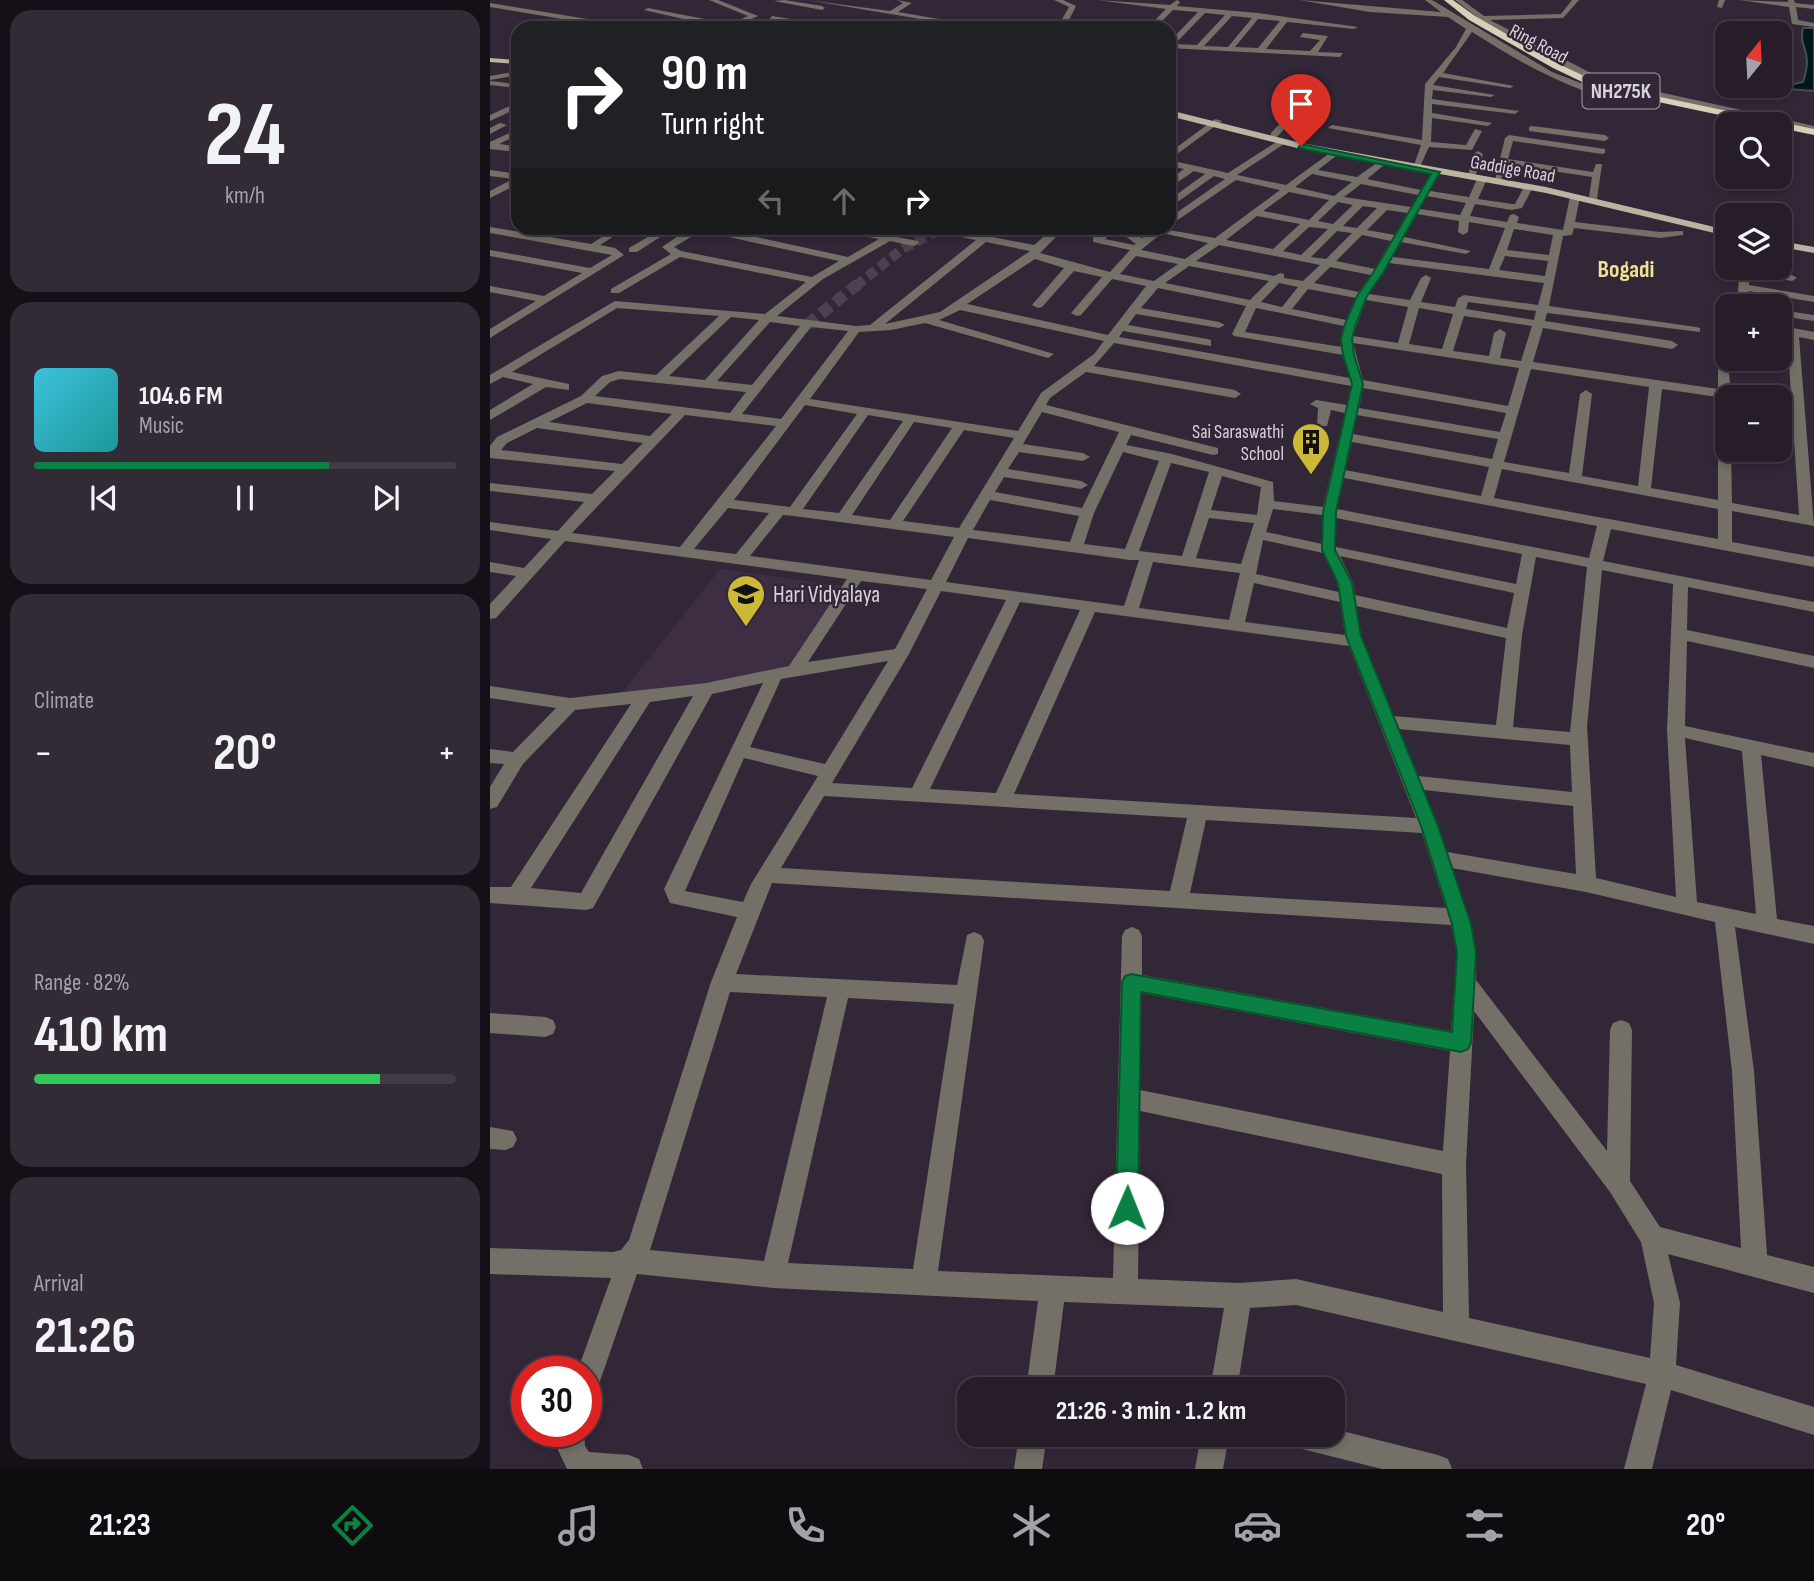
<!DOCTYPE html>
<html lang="en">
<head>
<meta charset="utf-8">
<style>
  body { margin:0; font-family:"Sofia Sans Condensed",sans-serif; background:#322a35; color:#f1f3f6; height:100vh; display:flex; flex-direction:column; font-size:26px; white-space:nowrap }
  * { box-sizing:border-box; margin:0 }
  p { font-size:23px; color:#a4a2a8 }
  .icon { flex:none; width:38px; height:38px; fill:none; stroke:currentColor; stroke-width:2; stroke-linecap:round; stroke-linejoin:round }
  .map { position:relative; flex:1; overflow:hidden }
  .side { display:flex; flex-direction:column; gap:10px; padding:10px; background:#151017; width:490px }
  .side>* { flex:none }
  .banner { position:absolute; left:21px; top:21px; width:665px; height:214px; border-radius:21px; box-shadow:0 4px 10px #0003,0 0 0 2px #423b46; background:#202124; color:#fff; overflow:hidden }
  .needle { width:46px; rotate:18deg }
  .fabs { position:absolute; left:1225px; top:21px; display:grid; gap:14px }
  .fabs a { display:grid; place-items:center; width:77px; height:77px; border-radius:14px; background:#261d29; box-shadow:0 4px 10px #0003,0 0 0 2px #423b46; font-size:35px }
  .speed { position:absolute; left:21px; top:1356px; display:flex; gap:14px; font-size:35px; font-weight:700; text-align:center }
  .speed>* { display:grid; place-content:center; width:91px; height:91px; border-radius:50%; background:#261d29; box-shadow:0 4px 10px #0003,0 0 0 2px #423b46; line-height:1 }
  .speed .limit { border:10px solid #d22; background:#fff; color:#111 }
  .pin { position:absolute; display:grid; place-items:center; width:60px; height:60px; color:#fff; margin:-72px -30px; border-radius:50% 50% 50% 0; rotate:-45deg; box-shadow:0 0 7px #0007 }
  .pin .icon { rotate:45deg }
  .me { position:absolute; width:77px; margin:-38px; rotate:1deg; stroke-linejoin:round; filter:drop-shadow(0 0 5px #0008) }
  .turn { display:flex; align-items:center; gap:24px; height:147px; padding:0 35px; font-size:32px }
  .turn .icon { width:91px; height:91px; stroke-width:2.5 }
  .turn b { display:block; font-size:49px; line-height:60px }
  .lanes { display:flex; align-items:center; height:66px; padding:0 35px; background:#0003; justify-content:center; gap:35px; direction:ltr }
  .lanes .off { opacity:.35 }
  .big { font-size:52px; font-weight:700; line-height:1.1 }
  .side .card { flex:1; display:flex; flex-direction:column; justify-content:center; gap:10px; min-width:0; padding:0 24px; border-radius:21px; background:#322a35 }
  .side .dial { align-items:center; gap:0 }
  .dial b { font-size:91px; line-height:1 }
  .song { display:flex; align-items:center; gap:21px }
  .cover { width:84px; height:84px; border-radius:10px; background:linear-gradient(135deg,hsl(190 70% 55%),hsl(180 70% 35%)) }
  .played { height:7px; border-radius:4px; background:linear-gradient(90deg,#0b8043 70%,#423b46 70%) }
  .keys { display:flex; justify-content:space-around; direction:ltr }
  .heat { display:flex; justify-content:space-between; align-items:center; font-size:38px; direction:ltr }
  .charge { height:10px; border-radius:5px; background:linear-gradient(90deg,#34c759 82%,#423b46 0) }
  .trip { position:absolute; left:467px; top:1377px; width:388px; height:70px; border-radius:21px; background:#261d29; box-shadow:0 4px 10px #0003,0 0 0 2px #423b46; font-weight:700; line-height:70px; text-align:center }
  .tab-bar { display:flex; height:112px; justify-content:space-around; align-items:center; background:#0f0c10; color:#a4a2a8 }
  .tab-bar .icon { width:49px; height:49px }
  .tab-bar .selected { color:#0b8043 }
  .tab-bar b { font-size:32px; color:#f1f3f6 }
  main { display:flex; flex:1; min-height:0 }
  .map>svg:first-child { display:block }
  .built { fill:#3d2e44 }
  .water { fill:#01181b; stroke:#425055; stroke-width:2 }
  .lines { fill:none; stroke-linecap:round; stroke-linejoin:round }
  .minor-tunnel-far1 { stroke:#4b4150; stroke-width:10; stroke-dasharray:10 5; stroke-linecap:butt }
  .minor-tunnel { stroke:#4b4150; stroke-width:12; stroke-dasharray:12 6; stroke-linecap:butt }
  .minor { fill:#747067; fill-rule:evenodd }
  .major { fill:#bbb4a1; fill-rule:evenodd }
  .highway { fill:#d8cfb8; fill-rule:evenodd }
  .route { fill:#0b8043; stroke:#07532c; stroke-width:2 }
  .labels { text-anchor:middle; stroke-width:5; stroke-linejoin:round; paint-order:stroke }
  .far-street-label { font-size:19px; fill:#d8d2dc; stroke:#322737 }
  .far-poi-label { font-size:19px; fill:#d8d2dc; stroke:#322737; text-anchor:end }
  .shield { fill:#322737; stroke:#a69faa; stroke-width:2 }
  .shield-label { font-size:21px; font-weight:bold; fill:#d8d2dc }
  .poi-label { font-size:23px; fill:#d8d2dc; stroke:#322737; text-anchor:start }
  .far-district-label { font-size:24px; font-weight:bold; fill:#eee192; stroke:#322737 }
</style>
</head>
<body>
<main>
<section class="side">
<div class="card dial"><b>24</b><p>km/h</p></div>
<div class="card">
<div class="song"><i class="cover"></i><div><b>104.6 FM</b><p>Music</p></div></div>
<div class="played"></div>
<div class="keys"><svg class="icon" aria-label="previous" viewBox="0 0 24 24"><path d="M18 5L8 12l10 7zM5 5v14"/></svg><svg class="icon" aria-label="pause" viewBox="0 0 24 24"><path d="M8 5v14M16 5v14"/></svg><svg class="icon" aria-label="next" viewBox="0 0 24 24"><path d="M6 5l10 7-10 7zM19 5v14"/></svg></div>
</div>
<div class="card"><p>Climate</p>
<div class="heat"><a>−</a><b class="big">20°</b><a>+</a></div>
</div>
<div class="card"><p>Range · 82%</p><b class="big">410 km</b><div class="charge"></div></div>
<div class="card"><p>Arrival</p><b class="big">21:26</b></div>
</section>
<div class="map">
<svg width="1324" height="1469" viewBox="0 0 1324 1469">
  <rect width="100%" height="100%" fill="#322737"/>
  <path class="built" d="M230,569L354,586L303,670L130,695Z"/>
  <path class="water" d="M1313,28H1324V91L1285,88L1313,82C1324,48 1308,50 1313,28Z"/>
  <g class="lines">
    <path class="minor-tunnel-far1" d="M366,286L412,249L450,230"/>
    <path class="minor-tunnel" d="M317,325L368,284"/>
    <g class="minor">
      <path d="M219,0H228L268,16L243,28H233L154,10L158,8L240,24L258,16Z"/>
      <path d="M294,0L332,6L335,8L332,10L284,1Z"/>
      <path d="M317,0L400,11L413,3L407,0L422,3L408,12L502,28H484Z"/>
      <path d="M564,0H573L586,6L575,28H567L579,7Z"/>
      <path d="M607,0L680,5L687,0L690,2L687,6L768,13L868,27L864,29L797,22L776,49L820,51L830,40L810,37L813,33L838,36L828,52L853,53L850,57L679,48V42L708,12L683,10L665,28H657L676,9ZM715,13L735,15L707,45L685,44ZM742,16L762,18L738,47L714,46ZM768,19L790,21L768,48L745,47Z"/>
      <path d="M809,0L951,12L935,0H942L1062,72L1132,99L1128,101C1074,88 1028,61 982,32L953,73L1024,86L1020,88L949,77L943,85L1005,95L1001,97L943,90L942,99L1029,111L1025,114L942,104V113L1002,123L998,126L942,118L941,142L976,145L985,129L992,131L982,150L939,147L928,171H922L931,145L838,128L842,125L932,140L935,84L966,47L976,29L958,17L880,12Z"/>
      <path d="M965,0H972L994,16L1071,14L1082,0H1089L1073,18L1000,20L1114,80L1324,126V132L1108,84L1002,29Z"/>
      <path d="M1229,0H1235L1232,8L1227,7Z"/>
      <path d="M1249,0L1298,2V0H1304L1305,3L1324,5V9L1306,7L1308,20L1324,23V27L1302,24L1299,7Z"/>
      <path d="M0,3L140,26L144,28H127L0,7Z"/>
      <path d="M282,16L346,26L350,28H332L279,20Z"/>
      <path d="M147,21L171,26L172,28L144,25Z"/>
      <path d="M28,71V75L0,80V76Z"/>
      <path d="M0,81L28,84V88L0,85Z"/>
      <path d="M28,102V108L0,121V115Z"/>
      <path d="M798,115L805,117L787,137H781V133Z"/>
      <path d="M725,119L732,121L679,160V153Z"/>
      <path d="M10,123L17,125L0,134V128Z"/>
      <path d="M1042,126L1115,135L1119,138L1115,141L1039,131V127Z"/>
      <path d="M28,129V135L9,144L28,146V152L0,149V142Z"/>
      <path d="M1019,135L1115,149V153L1112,154L1023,141L1018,159L1103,172L1106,164H1112L1107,199L1099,197L1102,177L1016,164L1011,180H1005L1015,138Z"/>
      <path d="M791,139L794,140V144L747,175L796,185L844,150L849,153L847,155L828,170L867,177L891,160L896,163L894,165L877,179L931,190L943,170L946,169L951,172L940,191L979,197L987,179L992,176L997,179L988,199L1022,204H1025L1035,185L1043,187L1032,208L1022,210L985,204L980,216L1017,222L1020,215L1024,214L1029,217L1027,223L1073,230L1080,197L1085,194L1090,197L1085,222L1170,232L1193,231V235L1170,238L1084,228L1082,235L1073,236L1059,306L1206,327L1210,328V332L1057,313L1055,321L1182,341L1188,345L1182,349L1053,328L1043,362L1228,389V365L1238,362L1241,394L1237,397V450H1241L1242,503L1309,515L1297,332L1303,328L1324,332V340L1309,337L1324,526L1242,511V542L1324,557V567L1121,529L1113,561L1324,602V612L1198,587L1197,630L1324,656V668L1197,641L1195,726L1324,753V767L1271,755L1287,919L1324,926V944L1245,927L1264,1071L1277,1255L1324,1267V1293L1178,1254L1190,1303L1186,1365L1324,1407V1435L1181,1390L1162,1469H1134L1156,1384L806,1305L760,1308L747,1390H720L734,1308L574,1302L563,1390H536L548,1301L283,1288L147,1274L109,1384L106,1394L96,1397V1372H87L121,1278L0,1274V1248L123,1252L131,1250L139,1240L221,982L247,917L180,903L174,889L273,683L222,694L103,908L96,910L0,903V887H21L141,704L85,710L33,764L7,807L0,809V787L14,764L0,763V749L23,752L66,708L0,698V686L80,698L216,683L299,666L357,579L75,541L6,618L0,619V604L26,576L0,572V562L34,568L61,539L0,530V522L68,531L94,502L0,491V483L102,494L125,471L0,458V446L7,437L91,396L112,376L129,371L166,375L229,316L127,308L22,372L79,384V390L56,387L0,420V410L43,384L13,377L0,384V375L125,301L275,314L316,282L190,257L129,293H121V289L181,254L172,247L194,232L225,228L358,257L389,239L343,230L342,228H360L428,241L429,243L424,246L400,241L333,279L287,316L366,326L380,325L486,240L446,232V228L492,235L501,228H512L502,237L544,245L564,228H575L550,253L620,272L640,250L603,242V238L616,228H627L615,239L644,245L646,244L635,236L644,228H654L647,236L652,238L667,228L725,238L790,190L746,180L679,226V218L735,179L724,176L679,208V200L715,174L704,171L679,188V180L694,169L679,166V160L738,173ZM822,174L862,182L844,196L805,187ZM871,184L928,195L921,207L854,197ZM799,192L839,200L819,220L773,211ZM937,196L976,203L970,215L930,209ZM848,202L863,205L843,224L828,221ZM873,206L887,208L867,228L853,226ZM897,210L918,213L905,235L877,230ZM927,214L969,221L968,232L973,235L978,232L979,222L1015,228L999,269L903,257L911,242L976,254L981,251L914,237ZM767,216L810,224L783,249L736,240ZM819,227L838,229L811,255L793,251ZM1024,229L1063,235L1059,255L1017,250ZM847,231L862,233L836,259L821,257ZM672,233L718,243L695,259L651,250ZM225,234L349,261L322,277L191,251L184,247L201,237ZM872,235L901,241L885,269L846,261ZM496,242L540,251L450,312L395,324ZM729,245L830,265L813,281L794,278V274L790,273L784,276L706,261ZM646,256L688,264L664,281L630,274ZM1015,256L1058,261L1055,276L1009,270ZM545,259L574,268L542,305L548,308L552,307L584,271L612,277L581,313L587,316L591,315L622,279L656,286L618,335L477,304ZM899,263L1054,283L1048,305L974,295L968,298L965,307L931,302L941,278L936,275L931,278L920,300L879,294ZM699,266L779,281L760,300L675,283ZM840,267L881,275L869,292L824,283ZM789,283L808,287L792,307L771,302ZM668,288L756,306L742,334L744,336L853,355L860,378L629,337L633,331L721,346V340L717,339L638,325L646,314L729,328L735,325L729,322L651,308ZM818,289L866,298L856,320L802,309ZM876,300L918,307L908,343L863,336ZM978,302L1046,311L1044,320L976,309ZM766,308L854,326L852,347L755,332ZM929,308L963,314L952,349L919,344ZM470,310L614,341L604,354L551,393L528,431L320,399L369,332L401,330L435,323L558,358L564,354L449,320ZM974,316L1042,326L1031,361L1010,358L1016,333L1010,329L1004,333L999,356L963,351ZM241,317L269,320L215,380L179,376ZM280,322L310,326L262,385L227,381ZM321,327L358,331L291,419L252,414ZM624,343L861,386L857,405L826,400L820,404L828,408L827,426H837L841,410L855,413L833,507L784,501L783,482L682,454L636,445L641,435L723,455L728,454V448L556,405L560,398L596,372L745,398L751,394L745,390L604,366ZM863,343L1029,368L1018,406L873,380ZM1041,369L1159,387L1148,486L1092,476L1102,394L1096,390L1090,394L1079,473L1014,462ZM130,379L256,392L240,413L105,396L120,382ZM873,388L1016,413L1010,432L869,408ZM1172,389L1228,397V500L1161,488ZM97,403L182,414L160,436L59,422ZM315,405L367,414L300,507L244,500ZM552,412L629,432L592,508L505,492L514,477L591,489L598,485L591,481L518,469L529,452L593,461L600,457L593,453L533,444ZM195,415L286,426L190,547L82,533ZM378,415L413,421L349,513L313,509ZM867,415L1008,439L1002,459L863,434ZM424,422L462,428L400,520L362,515ZM47,428L153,443L132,464L11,450L17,443ZM474,430L524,438L469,528L413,521ZM862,442L999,467L991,496L855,470ZM633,452L669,461L635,549L594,544L604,513ZM681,463L719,472L692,556L649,551ZM1012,469L1228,509V539L1004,498ZM732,476L771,487L767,515L721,510ZM854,478L1107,526L1099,558L847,509ZM500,500L589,516L580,542L483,530ZM238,508L279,513L246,554L204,549ZM783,509L832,515V544L776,532ZM293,515L304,516L464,537L441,580L260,556ZM719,518L764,523L751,564L706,558ZM846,518L1032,554L1026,584L846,547ZM478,538L640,560H649L634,606L456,582ZM773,540L833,553L847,583L849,592L766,574ZM850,556L1024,593L1017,628L865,595L863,583ZM1046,557L1097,567L1080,732L1023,727L1032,635ZM663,562L750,573L739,620L649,608ZM1112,570L1183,584L1177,730L1186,897L1106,878L1097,726ZM371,581L437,589L405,649L318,662ZM764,583L850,602L855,635L755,622ZM451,591L516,600L422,788L342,783L419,654ZM530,602L590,610L506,793L440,789ZM866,606L1016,638L1006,725L904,716L871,636ZM605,612L859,646L926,818L524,794ZM398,661L335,764L260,747L291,679ZM203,696L91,893L41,888L160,702ZM909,729L1080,745L1082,792L928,776ZM1195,738L1252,751L1266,914L1207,902ZM254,758L328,776L261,884L253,902L195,891ZM934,790L1083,806L1086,874L957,852ZM334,796L697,818L680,891L291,868ZM716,820L932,833L956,908L700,893ZM962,868L1096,892L1225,922L1242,1071L1251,1248L1170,1227L1140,1181L1142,1030L1139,1023L1131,1020L1123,1023L1120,1030L1117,1151L986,980C988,938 975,907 962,868ZM282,883L961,925L967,953L961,1031L652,975V936L649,930L642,927L635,930L632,936L623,1278L448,1271L494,941L491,935L484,932L477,935L467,985L246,974ZM240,992L337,997L274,1261L160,1250ZM651,993L960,1051L953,1151L650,1090ZM358,998L464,1004L423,1269L298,1263ZM984,1011L1120,1192L1151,1242L1164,1303L1160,1358L979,1318L976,1165ZM650,1111L952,1174L953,1312L806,1279L749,1283L648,1279Z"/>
      <path d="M988,151L993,154L986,174L978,176L983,154Z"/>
      <path d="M0,170L28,174V184L0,198V191L23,179L0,176Z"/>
      <path d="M0,227L101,244L126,228H137L110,245L125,248L134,255L0,338V329L46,301L0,292V286L54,296L92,273L0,256V250L100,268L122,255L0,233Z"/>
      <path d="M173,228H184L147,252H139V248Z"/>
      <path d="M1251,268L1302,275L1307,278L1302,281L1255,273L1251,272Z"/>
      <path d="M1254,275L1259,278V285L1324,296V302L1259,291L1257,306H1247L1249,278Z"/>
      <path d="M1290,310L1324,315V321L1290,316Z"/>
      <path d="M0,1013L55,1017L63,1020L66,1027L63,1034L55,1037L0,1033Z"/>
      <path d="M0,1127L23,1131L27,1139L23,1147L15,1150L0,1149Z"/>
      <path d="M844,1429L948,1455L958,1459L962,1469H892L812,1449L802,1445L798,1435H844Z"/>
      <path d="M66,1432H94L95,1446L99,1452L139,1455L149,1459L153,1469H77L68,1450Z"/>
      <path d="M529,1435H557L552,1469H524Z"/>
      <path d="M711,1435H739L733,1469H705Z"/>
    </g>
    <g class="major">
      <path d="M0,58L28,60V64L0,62Z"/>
      <path d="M679,110L811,143L1056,187L1237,230V236L1056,193L811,149L679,116Z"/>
      <path d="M1290,241L1324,247V253L1290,247Z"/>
    </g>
    <path class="highway" d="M954,0H963L985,16L1069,64L1113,85L1324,129V135L1290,128V124H1272L1107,89L1063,68L979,20Z"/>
  </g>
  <path class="route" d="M811,144L950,172L893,273L877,296L866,324L862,339L864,355L873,384L846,512L845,550L862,583L871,636L948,826L981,924L986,953L981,1043L978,1049L971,1052L651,992L648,1208L645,1215L637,1219L629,1215L626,1208L632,982L635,976L641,974L962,1032L967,953L962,924L931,826L856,636L848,583L832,550L833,512L862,384L853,355L851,339L855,324L867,296L883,273L941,174L808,148Z"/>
  <defs>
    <symbol id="building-pin" viewBox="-11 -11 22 30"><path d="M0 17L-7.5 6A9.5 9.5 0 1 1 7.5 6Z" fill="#cdb938" stroke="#322737"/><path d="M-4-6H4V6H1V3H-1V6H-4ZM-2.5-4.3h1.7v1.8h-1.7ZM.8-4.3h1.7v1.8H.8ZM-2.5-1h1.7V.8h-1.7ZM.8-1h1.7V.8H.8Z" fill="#111"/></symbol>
    <symbol id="school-pin" viewBox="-11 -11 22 30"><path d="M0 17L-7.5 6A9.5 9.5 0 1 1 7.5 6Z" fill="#cdb938" stroke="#322737"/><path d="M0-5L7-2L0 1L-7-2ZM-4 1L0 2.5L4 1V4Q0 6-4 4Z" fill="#111"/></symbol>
  </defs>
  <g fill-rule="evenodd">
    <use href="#building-pin" x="799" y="420" width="44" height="60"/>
    <use href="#school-pin" x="234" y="572" width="44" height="60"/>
  </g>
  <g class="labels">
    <g class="far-street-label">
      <text transform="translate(1049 43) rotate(28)" y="7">Ring Road</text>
      <text transform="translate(1023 168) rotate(10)" y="7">Gaddige Road</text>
    </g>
    <g class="far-poi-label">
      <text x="794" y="438">Sai Saraswathi<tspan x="794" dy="22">School</tspan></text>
    </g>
    <rect class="shield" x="1092.5" y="73.5" width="77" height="35" rx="5"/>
    <g class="shield-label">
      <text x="1131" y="98">NH275K</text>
    </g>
    <g class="poi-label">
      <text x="283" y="602">Hari Vidyalaya</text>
    </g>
    <g class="far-district-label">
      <text x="1136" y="277">Bogadi</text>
    </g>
  </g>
</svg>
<div class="fabs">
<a><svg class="needle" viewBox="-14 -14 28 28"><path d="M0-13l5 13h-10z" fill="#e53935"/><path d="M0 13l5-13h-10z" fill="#a4a2a8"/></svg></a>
<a><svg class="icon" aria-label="search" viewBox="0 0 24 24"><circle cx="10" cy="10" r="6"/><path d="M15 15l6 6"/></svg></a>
<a><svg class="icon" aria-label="layers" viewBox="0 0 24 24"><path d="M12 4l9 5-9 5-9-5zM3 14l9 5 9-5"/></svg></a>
<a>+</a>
<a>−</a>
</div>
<div class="speed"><div class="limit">30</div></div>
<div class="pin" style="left:811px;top:146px;background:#d93025"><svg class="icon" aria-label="arrive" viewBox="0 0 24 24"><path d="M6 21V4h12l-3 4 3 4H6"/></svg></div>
<svg class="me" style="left:637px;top:1208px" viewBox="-20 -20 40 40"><circle r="19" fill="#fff"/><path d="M0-13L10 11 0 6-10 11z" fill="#0b8043"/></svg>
<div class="trip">21:26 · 3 min · 1.2 km</div>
<div class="banner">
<div class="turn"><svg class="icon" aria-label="right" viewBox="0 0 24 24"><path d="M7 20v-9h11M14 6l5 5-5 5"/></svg><div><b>90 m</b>Turn right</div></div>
<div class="lanes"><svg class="icon off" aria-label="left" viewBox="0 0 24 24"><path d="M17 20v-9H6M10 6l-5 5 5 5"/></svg><svg class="icon off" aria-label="ahead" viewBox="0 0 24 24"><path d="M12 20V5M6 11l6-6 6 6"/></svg><svg class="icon" aria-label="right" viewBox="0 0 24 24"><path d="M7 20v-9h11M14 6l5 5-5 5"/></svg></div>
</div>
</div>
</main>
<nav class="tab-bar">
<b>21:23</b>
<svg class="icon selected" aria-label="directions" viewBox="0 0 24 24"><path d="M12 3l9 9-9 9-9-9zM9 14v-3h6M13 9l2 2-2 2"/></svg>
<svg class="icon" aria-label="music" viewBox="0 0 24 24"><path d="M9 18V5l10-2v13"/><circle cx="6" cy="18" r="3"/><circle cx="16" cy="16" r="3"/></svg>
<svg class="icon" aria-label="phone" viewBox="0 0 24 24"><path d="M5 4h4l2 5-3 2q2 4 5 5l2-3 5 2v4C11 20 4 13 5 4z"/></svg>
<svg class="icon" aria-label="climate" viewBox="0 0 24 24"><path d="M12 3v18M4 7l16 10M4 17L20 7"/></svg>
<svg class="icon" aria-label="car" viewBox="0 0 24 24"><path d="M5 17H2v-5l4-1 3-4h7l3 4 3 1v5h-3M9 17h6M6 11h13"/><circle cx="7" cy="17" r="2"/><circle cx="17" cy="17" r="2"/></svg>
<svg class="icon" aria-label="filters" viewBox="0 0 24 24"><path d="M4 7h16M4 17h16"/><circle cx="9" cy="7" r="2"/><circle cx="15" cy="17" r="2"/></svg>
<b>20°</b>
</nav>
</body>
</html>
